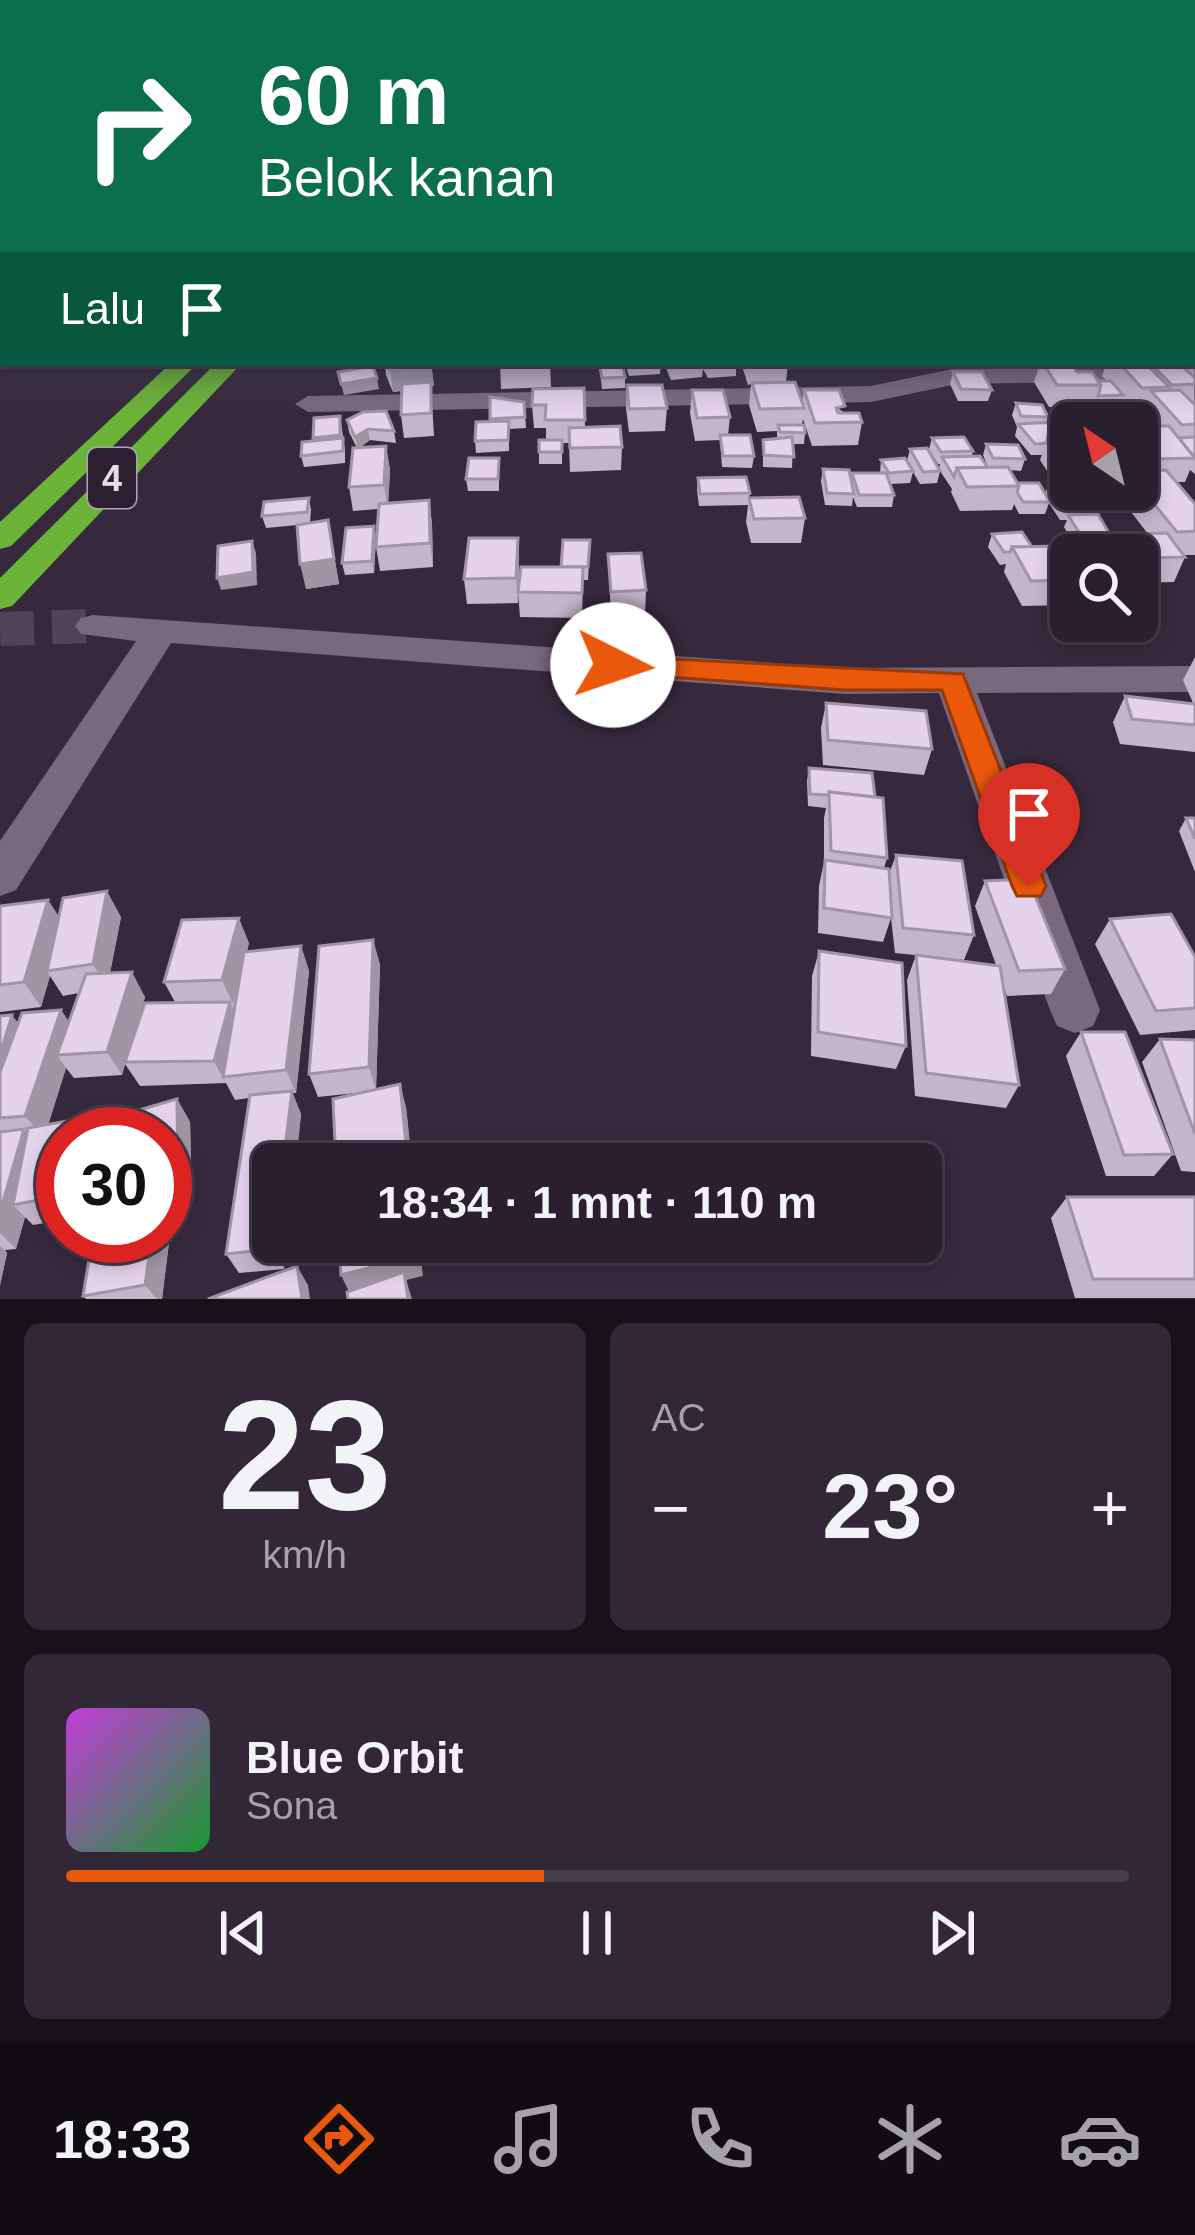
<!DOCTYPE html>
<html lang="id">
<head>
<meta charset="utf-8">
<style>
  body { margin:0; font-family:Arial,sans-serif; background:#312736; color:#f1f3f6; height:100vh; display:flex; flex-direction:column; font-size:45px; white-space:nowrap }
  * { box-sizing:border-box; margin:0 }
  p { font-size:39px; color:#a5a2aa }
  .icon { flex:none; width:66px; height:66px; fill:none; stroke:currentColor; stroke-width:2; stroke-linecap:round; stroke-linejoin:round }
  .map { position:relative; height:1299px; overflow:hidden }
  .panel { display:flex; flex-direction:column; gap:24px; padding:24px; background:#171119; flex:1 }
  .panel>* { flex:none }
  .banner { position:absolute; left:0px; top:0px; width:1197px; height:366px; box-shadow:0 6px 18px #0003,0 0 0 3px #453d4a; background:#0b6e4f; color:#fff; overflow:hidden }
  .needle { width:78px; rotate:325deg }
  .buttons { position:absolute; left:1050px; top:402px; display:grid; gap:24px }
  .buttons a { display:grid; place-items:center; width:108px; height:108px; border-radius:18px; background:#291f2e; box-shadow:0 6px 18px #0003,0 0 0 3px #453d4a; font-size:60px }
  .speed { position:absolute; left:36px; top:1107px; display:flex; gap:24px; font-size:60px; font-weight:700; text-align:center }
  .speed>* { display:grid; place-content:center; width:156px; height:156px; border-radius:50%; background:#291f2e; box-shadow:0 6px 18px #0003,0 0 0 3px #453d4a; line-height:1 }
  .speed .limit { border:18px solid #d22; background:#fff; color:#111 }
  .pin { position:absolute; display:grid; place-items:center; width:102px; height:102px; color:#fff; margin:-123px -51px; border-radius:50% 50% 50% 0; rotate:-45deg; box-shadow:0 0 12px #0007 }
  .pin .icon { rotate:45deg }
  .me { position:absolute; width:132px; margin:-66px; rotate:94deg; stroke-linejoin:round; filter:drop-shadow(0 0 9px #0008) }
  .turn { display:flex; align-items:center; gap:42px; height:252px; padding:0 60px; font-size:54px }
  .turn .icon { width:156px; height:156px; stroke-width:2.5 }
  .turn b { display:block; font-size:84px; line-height:102px }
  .then { display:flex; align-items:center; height:114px; padding:0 60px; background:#0003; gap:24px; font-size:45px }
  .big { font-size:90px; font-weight:800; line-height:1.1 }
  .panel .tile { flex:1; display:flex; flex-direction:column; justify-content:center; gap:18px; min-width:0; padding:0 42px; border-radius:18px; background:#312736 }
  .panel .dial { align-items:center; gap:0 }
  .dial b { font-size:156px; line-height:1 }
  .song { display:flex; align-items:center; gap:36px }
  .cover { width:144px; height:144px; border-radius:18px; background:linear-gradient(135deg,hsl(290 70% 55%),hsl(130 70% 35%)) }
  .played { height:12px; border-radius:6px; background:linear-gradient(90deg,#ea580c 45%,#453d4a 45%) }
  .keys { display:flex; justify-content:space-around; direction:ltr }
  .heat { display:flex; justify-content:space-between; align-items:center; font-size:66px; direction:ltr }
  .panel .tiles { flex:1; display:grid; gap:24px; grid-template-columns:1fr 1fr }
  .tile:last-child { grid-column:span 2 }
  .trip { position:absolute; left:252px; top:1143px; width:690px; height:120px; border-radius:18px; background:#291f2e; box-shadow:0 6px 18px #0003,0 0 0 3px #453d4a; font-weight:800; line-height:120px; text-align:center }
  .tab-bar { display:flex; height:192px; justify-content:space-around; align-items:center; background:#100c12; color:#a5a2aa }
  .tab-bar .icon { width:84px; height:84px }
  .tab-bar .active { color:#ea580c }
  .tab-bar b { font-size:54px; color:#f1f3f6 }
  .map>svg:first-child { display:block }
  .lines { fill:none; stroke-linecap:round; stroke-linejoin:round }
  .street-tunnel { stroke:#514457; stroke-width:34; stroke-dasharray:34 18; stroke-linecap:butt }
  .street { fill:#796980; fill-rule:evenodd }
  .highway { fill:#6cb438; fill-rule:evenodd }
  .wall { fill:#c5b5cb; fill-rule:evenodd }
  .shaded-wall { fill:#a094a5 }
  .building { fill:#e5d3ec; stroke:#a094a5; stroke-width:3 }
  .route { fill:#ea580c; stroke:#983908; stroke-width:3 }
  .labels { text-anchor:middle; stroke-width:12; stroke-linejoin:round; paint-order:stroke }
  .shield { fill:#2d1f32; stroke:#aea4b2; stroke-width:3 }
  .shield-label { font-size:36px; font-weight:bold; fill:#e6dde9 }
</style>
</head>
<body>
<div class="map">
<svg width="1195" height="1299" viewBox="0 0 1195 1299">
  <rect width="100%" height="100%" fill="#37293d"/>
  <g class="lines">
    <path class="street-tunnel" d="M0,629L93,626"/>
    <g class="street">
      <path d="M1195,364V380L957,384L871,402L308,412L295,404L308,396L871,386L957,368Z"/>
      <path d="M93,615L845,668L1195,666V692L977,693L1100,1010L1093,1026L1075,1033L1057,1026L1050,1010L939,693L845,694L171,643L16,890L0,896V841L136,641L81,634L75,626L81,618Z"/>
    </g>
    <g class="highway">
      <path d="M171,363H198L11,546L0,549V522Z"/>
      <path d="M216,363H242L12,606L0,609V578Z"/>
    </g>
  </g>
  <g class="wall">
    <path d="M1194,315L1195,474L1190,470L1185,482H1177L1195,504V555H1184L1185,557L1174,582L1137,583V555H1088L1091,549H1077L1064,527L1067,520H1060L1049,503L1045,514H1019L1014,504L1012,510L960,511L951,492L952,489L940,471L937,483L920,484L913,472L910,483L890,484L894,495L892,507H857L853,497L852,506L825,505L821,481L823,469L851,478L852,473H880L881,460L907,461L910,449L939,469L940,464H938L929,449L932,438L973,451L972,456L988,467L983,455L986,444L1025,459L1021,471L1010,470L1018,483L1045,494L1049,483H1055L1040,460L1042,455H1031L1015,436L1017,427L1012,415L1016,403L1048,417L1046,423L1062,427L1056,415L1058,407H1049L1034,382L1040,364L1013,363H1071L1077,372L1099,381H1107L1102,376L1107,363H1179L1183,366L1184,363H1194ZM1071,423H1137V489H1120L1118,495L1148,534L1110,535L1087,515L1090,507L1071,489Z"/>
    <path d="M385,363H431L434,386H431L434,436L404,438L401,415V391L393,392L386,375Z"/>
    <path d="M500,363H550L551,387L501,389Z"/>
    <path d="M562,363H598V366L562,367Z"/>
    <path d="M599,363L625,377V388L602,389Z"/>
    <path d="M625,363H661L660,374L629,376Z"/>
    <path d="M664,363H736V376L708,378L703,369L702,377L671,380Z"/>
    <path d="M741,363H788L786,382L802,403L804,390L862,422L858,445L812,446L803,419L802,425L805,433L804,444H793L792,468L763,467V440L777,438V431L757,432L749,405L751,384L748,385Z"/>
    <path d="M953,372L992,390L988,401H958L950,384Z"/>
    <path d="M627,385L667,408L665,431L629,432L626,408Z"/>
    <path d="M584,388L585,427L622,447L621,470L570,472L569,443H562V464H539V440H546V428H534L532,405Z"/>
    <path d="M692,390L730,417L728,435L754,456L752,468L722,467L720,440L695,441L690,413Z"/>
    <path d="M490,397L524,402L526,428L509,429V451L476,453L475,441L490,421Z"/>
    <path d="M340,416L345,450V463L304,467L301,456L314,441L313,438Z"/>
    <path d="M347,420L394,431L396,443L370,440L359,448L386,446L390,470L388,503L429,500L432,524L433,567L380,571L376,547L378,509L353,511L349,487L357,448L349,432Z"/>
    <path d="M499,458V491H468L466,479Z"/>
    <path d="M698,478L750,493L749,498L805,518L801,543H751L746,522L748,505L699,506L697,490Z"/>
    <path d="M309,498L311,510L310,523L328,520L339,584L306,589L297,525L266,528L262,516Z"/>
    <path d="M374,526L376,538L374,573L345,575L342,563Z"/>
    <path d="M992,534L1032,547L1071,567V599L1069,605L1022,606L1004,572L1006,564L1000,565L988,547Z"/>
    <path d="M518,538L519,562L518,603L467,604L464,579Z"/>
    <path d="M590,540L588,580H583L582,618L520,617L518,592L561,567Z"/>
    <path d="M608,554L646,590L645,615L611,617Z"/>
    <path d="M1195,657V752L1120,744L1113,722L1125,696L1193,703L1183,680Z"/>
    <path d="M826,703L932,749L924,775L823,765L821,728Z"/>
    <path d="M809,768L875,797L887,858L884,868L889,874L896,855L974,935L964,960L895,953L891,918L883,942L818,933L819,886L824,862V818L826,808L808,806L807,781Z"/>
    <path d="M1186,818H1195V872L1179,831Z"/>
    <path d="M985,881L1065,969L1051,994L1007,996L1004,987L1019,1085L1006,1108L915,1096L907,980L916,955L996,965L975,906Z"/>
    <path d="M48,900L59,917H121L110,973L145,997L133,1038L175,1002L164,982L249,943L247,951L301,946L309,971L296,1093H292L301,1114L284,1269L239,1273L226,1254L249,1098L235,1100L226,1083L140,1086L125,1064L122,1075L74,1078L66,1068L48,1125L100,1115L108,1126L177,1099L190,1122L192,1200L165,1209V1134H63V1220L33,1225L25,1217L16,1249L5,1250L7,1253L0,1285V1016L18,1023L61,1010L69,1022L79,993L63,996L50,976L41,1007L0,1012V906Z"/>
    <path d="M1110,919L1195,957V1030L1140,1035L1095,944Z"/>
    <path d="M373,940L380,965L376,1089L406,1107L412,1164H336L365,1092L318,1097L309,1074Z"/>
    <path d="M819,951L906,1046L896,1069L811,1056L812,976Z"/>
    <path d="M1081,1032L1173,1154L1154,1176H1106L1066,1056Z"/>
    <path d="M1160,1039L1195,1040V1172L1181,1171L1142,1062Z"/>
    <path d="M1067,1197H1195V1298H1075L1051,1218Z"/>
    <path d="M171,1226L162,1299H86L83,1296Z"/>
  </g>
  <g class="shaded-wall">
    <path d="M431,364L434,386H431L434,436L431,386L393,392L390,370Z"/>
    <path d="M377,378L379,389L344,395L341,384Z"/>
    <path d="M340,416L342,447L316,449L313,438Z"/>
    <path d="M368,429L370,440L357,449L355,437Z"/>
    <path d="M386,446L390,470L388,509L384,485Z"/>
    <path d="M429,500L432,524L433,567L430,543Z"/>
    <path d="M328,520L339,584L306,589L300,564Z"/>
    <path d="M374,526L376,538L374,573L372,561Z"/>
    <path d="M518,538L519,562L518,603L516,578Z"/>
    <path d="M252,541L256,553L257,585L221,590L217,578Z"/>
    <path d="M107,891L121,917L107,988L93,964Z"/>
    <path d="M48,900L64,925L47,971L50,976L41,1007L24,982Z"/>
    <path d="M239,918L249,943L233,1004L222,980Z"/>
    <path d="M373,940L380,965L376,1090L369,1067Z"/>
    <path d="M301,946L309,971L296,1093L286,1070Z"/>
    <path d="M132,972L145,997L122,1075L107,1052Z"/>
    <path d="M230,1002L241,1026L223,1077L226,1084L214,1061Z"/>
    <path d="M61,1010L77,1034L57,1055L66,1068L44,1138L25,1116Z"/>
    <path d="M12,1015L30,1039L0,1113V1054Z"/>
    <path d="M400,1084L406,1107L412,1164H408Z"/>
    <path d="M292,1091L301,1114L296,1164H283Z"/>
    <path d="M177,1099L190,1122L192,1200L165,1209V1183Z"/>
    <path d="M100,1115L114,1134H97Z"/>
    <path d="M24,1129L43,1151L13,1205L25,1217L16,1249L0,1233V1212Z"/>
    <path d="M165,1218L171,1226L162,1299H157L145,1285L152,1236H165Z"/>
    <path d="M274,1242H287L284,1269L273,1249Z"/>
    <path d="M415,1242H419L423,1276L406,1280L412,1299L350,1294L341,1275Z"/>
    <path d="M0,1246L7,1253L0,1285Z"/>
    <path d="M297,1266L308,1285L310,1299H302Z"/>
  </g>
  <g class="building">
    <path d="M387,363H431V364L390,370Z"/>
    <path d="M500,363H550L551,365L500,367Z"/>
    <path d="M599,363H622L625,377L602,378Z"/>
    <path d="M670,363H702L703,366L672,368Z"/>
    <path d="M707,363H736L737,365L709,367Z"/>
    <path d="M1043,363H1071L1077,372H1092L1101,385H1057Z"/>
    <path d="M1119,363H1145L1169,387L1142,388Z"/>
    <path d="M1150,363H1179L1195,378V384L1172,385Z"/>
    <path d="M373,366L377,378L341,384L338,372Z"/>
    <path d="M953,372H982L992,390L961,389Z"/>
    <path d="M1098,381H1111L1123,395L1098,396L1101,385Z"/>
    <path d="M431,382V413L401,415L402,384Z"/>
    <path d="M795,382L804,408L760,409L752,383Z"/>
    <path d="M627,385H662L667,408L629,409Z"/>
    <path d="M584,388L585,420H545L546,405H532L533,389Z"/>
    <path d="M692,390H723L730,417L697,418Z"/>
    <path d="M804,390H839L845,406L836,408L838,413H859L862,422L815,423Z"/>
    <path d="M1180,390L1195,405V424L1182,425L1151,391Z"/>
    <path d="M490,397L524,402L525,417L490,419Z"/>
    <path d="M1084,402H1105L1121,423H1100Z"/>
    <path d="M1016,403L1042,405L1048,417L1021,416Z"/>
    <path d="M1140,403L1159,426H1137V423H1126L1111,404Z"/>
    <path d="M1059,404H1080L1091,423H1071L1070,425Z"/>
    <path d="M386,411L394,431L368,429L355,437L347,420L363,412Z"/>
    <path d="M340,416V435L313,438L314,418Z"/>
    <path d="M509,421L508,440L475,441L476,422Z"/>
    <path d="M1057,422L1070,436L1048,437L1046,443L1035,444L1018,424Z"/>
    <path d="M778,425H804L805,433L780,432Z"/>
    <path d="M620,426L622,447L570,448L569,428Z"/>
    <path d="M1137,426H1169L1195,458L1153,459L1137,439Z"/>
    <path d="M720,435H750L754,456H723Z"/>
    <path d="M1071,436V460H1063L1048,437Z"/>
    <path d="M792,437L794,457L764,455L763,440Z"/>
    <path d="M964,437L973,451L941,452L932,438Z"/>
    <path d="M1195,437V458L1179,438Z"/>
    <path d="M343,438V451L301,456L302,442Z"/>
    <rect x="539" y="440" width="23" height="12"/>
    <path d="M986,444L1018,445L1025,459L993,458Z"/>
    <path d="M386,446L384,485L349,487L353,448Z"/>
    <path d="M927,448L940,471L923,472L910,449Z"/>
    <path d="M980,456L988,468H957L954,477L942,457Z"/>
    <path d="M469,458H499L498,479H466Z"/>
    <path d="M905,458L913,471L889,473L881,460Z"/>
    <path d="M1008,467L1019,486L967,487L957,468Z"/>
    <path d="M823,469L849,470L854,494L827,493Z"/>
    <path d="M1166,470L1195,504V531L1177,532L1137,483V471Z"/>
    <path d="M852,473H886L894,495H859Z"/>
    <path d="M746,477L750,493L700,494L698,478Z"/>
    <path d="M1018,483H1039L1050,502H1023L1017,492L1019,486Z"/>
    <path d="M1049,483H1071V489H1077L1090,507L1064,508Z"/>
    <path d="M799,497L805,518L754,519L749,498Z"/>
    <path d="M309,498L307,512L262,516L264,502Z"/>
    <path d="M429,500L430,543L376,547L379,504Z"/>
    <path d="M1098,514L1110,535L1082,537L1068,515Z"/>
    <path d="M328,520L334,559L300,564L297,525Z"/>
    <path d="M374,526L372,561L342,563L346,528Z"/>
    <path d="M1022,532L1032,547H1012L1010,552H1004L992,534Z"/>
    <path d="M1167,533L1185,557L1137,558V555H1109L1096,535Z"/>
    <path d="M469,538H518L516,578L464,579Z"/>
    <path d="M563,540H590L588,567H561Z"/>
    <path d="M252,541L253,572L217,578L218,546Z"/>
    <path d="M1058,546L1071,567V580L1031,581L1012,547Z"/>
    <path d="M641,553L646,590L611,592L608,554Z"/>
    <path d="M521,567H583L582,593L518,592Z"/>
    <path d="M1125,696L1195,704V725L1132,719Z"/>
    <path d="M826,703L926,711L932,749L828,740Z"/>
    <path d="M809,768L872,773L875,797L829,792V795L810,794Z"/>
    <path d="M829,792L883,798L887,858L831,851Z"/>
    <path d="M1186,818H1195V839Z"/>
    <path d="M896,855L962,861L974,935L903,928Z"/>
    <path d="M825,860L889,869L892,918L824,908Z"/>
    <path d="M1028,879L1065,969L1019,971L985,881Z"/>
    <path d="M107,891L93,964L47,971L63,898Z"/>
    <path d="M48,900L24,982L0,985V906Z"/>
    <path d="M1171,914L1195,957V1008L1156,1011L1110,919Z"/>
    <path d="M239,918L222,980L164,982L182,920Z"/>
    <path d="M373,940L369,1067L309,1074L319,946Z"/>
    <path d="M301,946L286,1070L223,1077L244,952Z"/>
    <path d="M819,951L902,963L906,1046L818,1032Z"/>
    <path d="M916,955L1000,966L1019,1085L926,1073Z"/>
    <path d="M132,972L107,1052L57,1055L86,974Z"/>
    <path d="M230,1002L214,1061L125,1062L145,1003Z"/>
    <path d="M61,1010L25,1116L0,1118V1072L22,1013Z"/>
    <path d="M12,1015L0,1054V1016Z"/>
    <path d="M1081,1032H1125L1173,1154L1124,1155Z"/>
    <path d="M1160,1039L1195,1040V1134Z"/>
    <path d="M400,1084L408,1164H336L333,1099Z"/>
    <path d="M292,1091L283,1164H273V1249L226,1254L250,1095Z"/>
    <path d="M177,1099L178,1179L165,1183V1134H108V1119Z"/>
    <path d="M100,1115L97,1134H63V1195L13,1205L28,1128Z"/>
    <path d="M24,1129L0,1212V1132Z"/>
    <path d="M1067,1197H1195V1279H1093Z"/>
    <path d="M93,1236H152L145,1285L83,1296Z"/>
    <path d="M339,1242H415L416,1256L341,1275Z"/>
    <path d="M297,1266L302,1299H208Z"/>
    <path d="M404,1272L408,1299H348L347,1292Z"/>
  </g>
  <linearGradient id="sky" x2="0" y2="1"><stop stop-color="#1e1722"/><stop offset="0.56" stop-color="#4d4962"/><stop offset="1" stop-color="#4d4962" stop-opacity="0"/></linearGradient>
  <rect width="1195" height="413" fill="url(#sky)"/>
  <path class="route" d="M613,656L963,674L1046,886L1041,896H1017L1012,886L942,690H844L603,672L599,665Z"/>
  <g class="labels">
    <rect class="shield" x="88" y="448" width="48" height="60" rx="9"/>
    <g class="shield-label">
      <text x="112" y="491">4</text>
    </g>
  </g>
</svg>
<div class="buttons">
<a><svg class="needle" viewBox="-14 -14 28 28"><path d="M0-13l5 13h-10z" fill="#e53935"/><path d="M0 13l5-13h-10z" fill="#a5a2aa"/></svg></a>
<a><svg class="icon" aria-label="search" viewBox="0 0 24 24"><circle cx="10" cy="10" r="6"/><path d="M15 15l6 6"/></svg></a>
</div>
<div class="speed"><div class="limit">30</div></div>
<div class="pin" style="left:1029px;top:886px;background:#d93025"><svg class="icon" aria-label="arrive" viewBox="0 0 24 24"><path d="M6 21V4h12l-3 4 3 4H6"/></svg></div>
<svg class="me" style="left:613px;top:665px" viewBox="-20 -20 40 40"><circle r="19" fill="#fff"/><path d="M0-13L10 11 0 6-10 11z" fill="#ea580c"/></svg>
<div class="trip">18:34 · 1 mnt · 110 m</div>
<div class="banner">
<div class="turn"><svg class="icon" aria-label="right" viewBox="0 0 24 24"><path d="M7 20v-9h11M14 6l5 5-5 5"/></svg><div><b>60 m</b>Belok kanan</div></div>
<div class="then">Lalu<svg class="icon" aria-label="arrive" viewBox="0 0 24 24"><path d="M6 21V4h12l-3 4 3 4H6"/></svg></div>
</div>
</div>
<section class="panel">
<div class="tiles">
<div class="tile dial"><b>23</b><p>km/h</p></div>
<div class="tile"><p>AC</p>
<div class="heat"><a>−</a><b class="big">23°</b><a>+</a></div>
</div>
<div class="tile">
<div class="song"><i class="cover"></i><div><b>Blue Orbit</b><p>Sona</p></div></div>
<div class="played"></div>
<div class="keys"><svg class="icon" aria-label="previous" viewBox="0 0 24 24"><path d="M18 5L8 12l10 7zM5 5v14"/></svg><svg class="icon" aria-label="pause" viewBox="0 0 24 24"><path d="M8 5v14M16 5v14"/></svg><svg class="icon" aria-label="next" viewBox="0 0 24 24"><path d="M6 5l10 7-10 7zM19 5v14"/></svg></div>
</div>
</div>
</section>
<nav class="tab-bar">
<b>18:33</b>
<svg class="icon active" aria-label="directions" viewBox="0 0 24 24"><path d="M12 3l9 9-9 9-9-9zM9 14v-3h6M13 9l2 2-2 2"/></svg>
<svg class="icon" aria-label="music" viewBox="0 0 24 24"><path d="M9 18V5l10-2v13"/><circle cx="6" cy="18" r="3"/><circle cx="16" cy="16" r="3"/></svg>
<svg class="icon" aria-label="phone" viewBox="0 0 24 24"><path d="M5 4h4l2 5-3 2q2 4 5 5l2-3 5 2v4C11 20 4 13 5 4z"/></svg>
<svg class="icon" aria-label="climate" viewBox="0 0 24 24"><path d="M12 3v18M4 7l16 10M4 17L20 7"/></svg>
<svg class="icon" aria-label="car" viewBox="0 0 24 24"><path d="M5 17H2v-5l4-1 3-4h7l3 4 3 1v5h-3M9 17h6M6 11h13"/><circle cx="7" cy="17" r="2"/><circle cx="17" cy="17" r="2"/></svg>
</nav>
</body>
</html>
